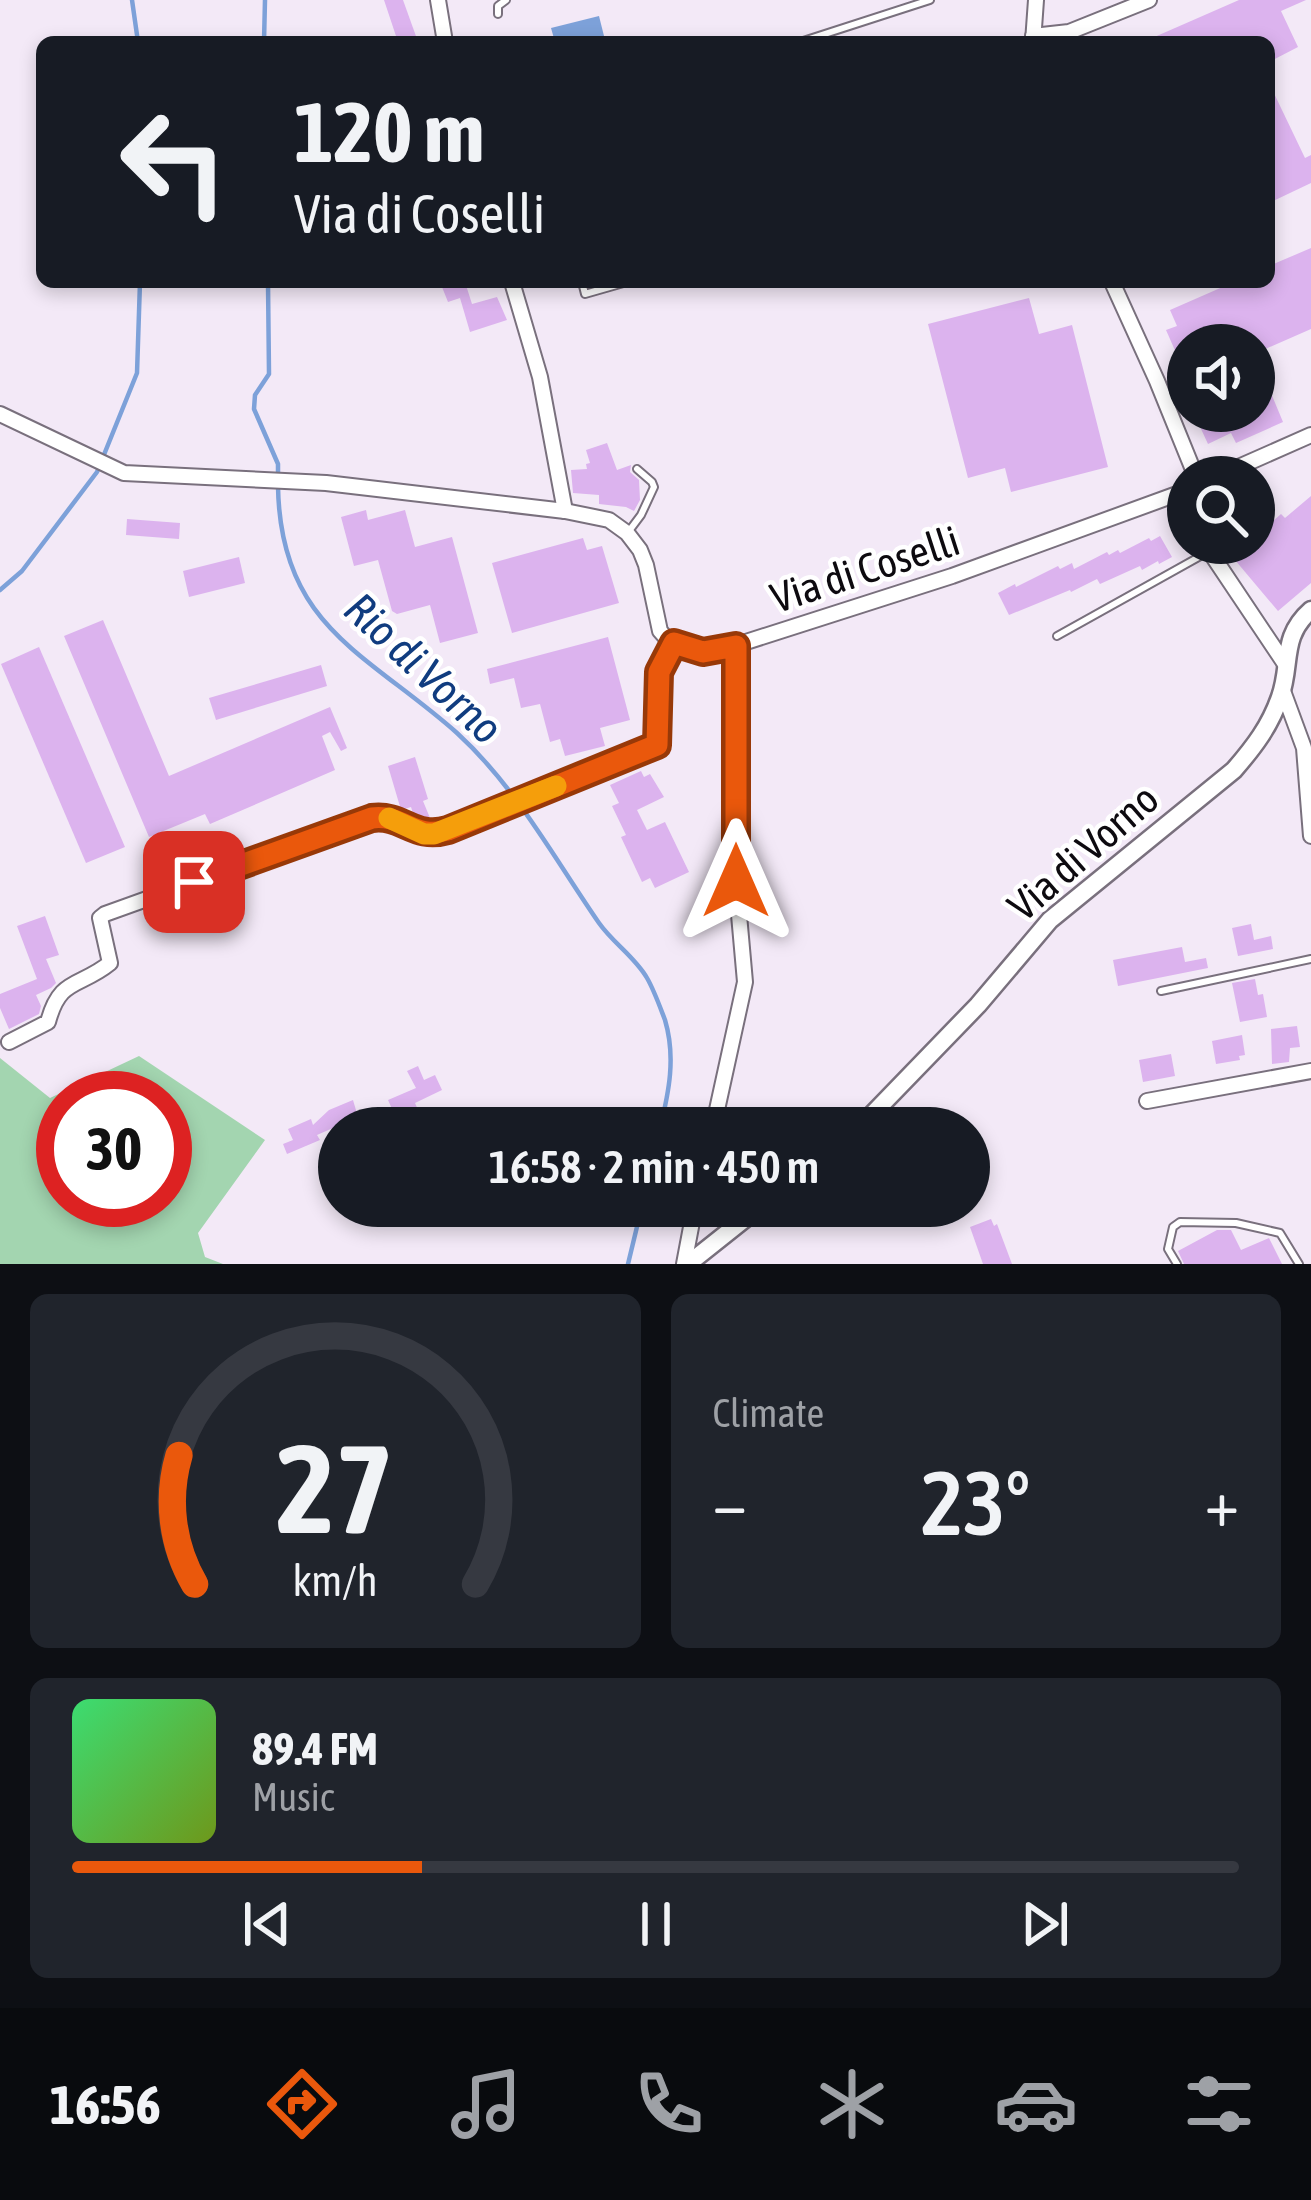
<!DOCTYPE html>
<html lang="en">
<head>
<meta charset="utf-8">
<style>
  body { margin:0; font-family:"Asap Condensed",sans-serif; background:#20242c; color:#f1f3f6; height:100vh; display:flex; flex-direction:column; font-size:45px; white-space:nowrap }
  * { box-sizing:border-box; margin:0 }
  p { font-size:39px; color:#9ea1a6 }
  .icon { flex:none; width:66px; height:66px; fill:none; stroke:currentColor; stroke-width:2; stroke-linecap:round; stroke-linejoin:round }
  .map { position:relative; height:1264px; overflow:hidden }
  .panel { display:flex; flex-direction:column; gap:30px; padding:30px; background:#0d0f14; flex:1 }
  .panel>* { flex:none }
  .banner { position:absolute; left:36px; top:36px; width:1239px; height:252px; border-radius:18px; box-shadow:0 6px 18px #0003; background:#171b24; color:#f1f3f6; overflow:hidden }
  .buttons { position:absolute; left:1167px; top:324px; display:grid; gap:24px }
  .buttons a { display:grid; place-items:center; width:108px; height:108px; border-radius:50%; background:#171b24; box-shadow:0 6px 18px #0003; font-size:60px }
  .speed { position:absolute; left:36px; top:1071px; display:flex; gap:24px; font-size:60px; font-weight:700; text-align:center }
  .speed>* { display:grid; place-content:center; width:156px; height:156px; border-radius:50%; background:#171b24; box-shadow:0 6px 18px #0003; line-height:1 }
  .speed .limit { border:18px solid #d22; background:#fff; color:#111 }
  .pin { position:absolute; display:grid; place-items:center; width:102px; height:102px; color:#fff; margin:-51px; border-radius:24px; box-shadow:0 6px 18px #0006 }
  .me { position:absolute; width:132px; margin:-66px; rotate:0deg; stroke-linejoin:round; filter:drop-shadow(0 0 9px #0008) }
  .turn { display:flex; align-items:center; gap:42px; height:252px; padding:0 60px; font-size:54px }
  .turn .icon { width:156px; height:156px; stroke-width:2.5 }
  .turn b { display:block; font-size:84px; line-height:102px }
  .big { font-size:90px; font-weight:600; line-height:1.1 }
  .panel .widget { flex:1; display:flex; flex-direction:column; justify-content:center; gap:18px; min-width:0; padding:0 42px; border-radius:18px; background:#20242c }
  .panel .dial { align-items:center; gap:0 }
  .dial svg { height:312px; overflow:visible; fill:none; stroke:#363941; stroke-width:7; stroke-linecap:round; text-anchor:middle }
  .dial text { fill:#f1f3f6; stroke:none }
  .song { display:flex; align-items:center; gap:36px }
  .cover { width:144px; height:144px; border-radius:18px; background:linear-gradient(135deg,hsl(140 70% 55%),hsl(80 70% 35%)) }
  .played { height:12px; border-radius:6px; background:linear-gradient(90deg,#ea580c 30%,#363941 30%) }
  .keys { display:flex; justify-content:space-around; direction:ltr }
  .heat { display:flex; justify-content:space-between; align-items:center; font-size:66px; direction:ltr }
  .panel .tiles { flex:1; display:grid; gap:30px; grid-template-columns:1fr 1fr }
  .widget:last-child { grid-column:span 2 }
  .trip { position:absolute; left:318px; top:1107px; width:672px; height:120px; border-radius:60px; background:#171b24; box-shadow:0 6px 18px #0003; font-weight:600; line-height:120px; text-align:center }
  .tabs { display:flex; height:192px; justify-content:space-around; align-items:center; background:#090b0e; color:#9ea1a6 }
  .tabs .icon { width:84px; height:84px }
  .tabs .active { color:#ea580c }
  .tabs b { font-size:54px; color:#f1f3f6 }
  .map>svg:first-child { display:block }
  .green { fill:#a3d5b0; fill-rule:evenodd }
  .water { fill:#7da1d9 }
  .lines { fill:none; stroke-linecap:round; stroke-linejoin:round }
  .stream { stroke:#7da1d9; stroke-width:4.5 }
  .building { fill:#dcb3ee }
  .service-casing { stroke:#79707d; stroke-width:10 }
  .minor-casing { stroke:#79707d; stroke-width:18 }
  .tertiary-casing { stroke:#79707d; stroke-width:21 }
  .service { stroke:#fff; stroke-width:6 }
  .minor { stroke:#fff; stroke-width:14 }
  .tertiary { stroke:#fff; stroke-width:16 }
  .route-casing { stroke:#983908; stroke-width:30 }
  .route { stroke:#ea580c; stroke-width:21 }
  .slow { stroke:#f59e0b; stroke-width:21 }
  .labels { text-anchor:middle; stroke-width:9; stroke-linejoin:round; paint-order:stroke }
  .street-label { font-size:42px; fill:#0d0a0f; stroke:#fff }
  .water-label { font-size:45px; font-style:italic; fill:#103c7f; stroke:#fff }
</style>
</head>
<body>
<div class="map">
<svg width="1311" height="1264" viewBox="0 0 1311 1264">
  <rect width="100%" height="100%" fill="#f3e9f7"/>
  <path class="green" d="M139,1056L265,1140L198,1233L205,1257L223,1264H0V1058L50,1098ZM63,1098H165V1200H63Z"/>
  <path class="water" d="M599,16L605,40L555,42L551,28Z"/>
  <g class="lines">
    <g class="stream">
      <path d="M132,0L138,42"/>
      <path d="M264,42L265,0"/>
      <path d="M268,282L269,374L255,395L254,409L278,464V475"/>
      <path d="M278,486C280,627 367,653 457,733C516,787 554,858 599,923C613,943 635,957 647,978C654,990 660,1007 665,1020C676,1057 669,1092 660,1128"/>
      <path d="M0,590L22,571L97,472L137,373L140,282"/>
      <path d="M628,1264L642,1206"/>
    </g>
  </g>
  <g class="building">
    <path d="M384,0H403L417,39L398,42Z"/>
    <path d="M1239,0H1306L1281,11L1298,47L1269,62V42H1143Z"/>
    <path d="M1269,83L1305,158L1311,155V183L1269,203Z"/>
    <path d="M1311,248V329L1254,354V345H1188V380L1166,330L1177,326L1170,310L1234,282H1269V266Z"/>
    <path d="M440,282H465L472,304L497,297L507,320L470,332L460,298L448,302Z"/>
    <path d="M1029,298L1039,334L1072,325L1108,467L1011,492L1005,468L968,478L928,324Z"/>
    <path d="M1268,386L1283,422L1236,443L1231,433L1208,444L1196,418L1213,411H1254V392Z"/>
    <path d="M607,443L617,470L631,465L630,472L639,480L640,500L634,511L626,507L599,504V495L573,493L571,470L587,469L586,464L590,463L586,450Z"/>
    <path d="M1311,496V583L1278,611L1235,560L1261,538L1257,535L1281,514L1285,518Z"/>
    <path d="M366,510L368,520L405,510L415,547L452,537L478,633L440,643L430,605L397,614L392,611L378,560L354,566L341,517Z"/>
    <path d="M127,519L180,523L179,539L126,535Z"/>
    <path d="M1160,536L1172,557L1159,564L1158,561L1142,570L1140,566L1100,584L1097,579L1071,592L1070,590L1009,615L998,593L1015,584L1016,587L1058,566L1060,569L1072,563L1074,569L1107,552L1109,555L1118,550L1120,553L1149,538L1151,541Z"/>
    <path d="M583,538L587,550L602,546L619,603L512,633L492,563Z"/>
    <path d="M239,557L245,583L189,597L183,571Z"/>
    <path d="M103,620L169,776L330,707L347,748L341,751L330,732L322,736L335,770L210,824L205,814L149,837L64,636Z"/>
    <path d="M608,637L630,720L600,728L605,746L565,756L560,739L550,742L540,704L521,708L514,678L490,684L487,669Z"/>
    <path d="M39,647L125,847L86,863L1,664Z"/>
    <path d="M321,665L327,686L216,720L209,698Z"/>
    <path d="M415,757L428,799L423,801L430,818L425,820L414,816L411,807L401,810L388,766Z"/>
    <path d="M641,771L644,777L650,774L664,797L637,810L647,830L665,822L689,872L655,888L650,878L642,882L621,837L626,835L612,806L619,803L610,785Z"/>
    <path d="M45,916L59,955L46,959L56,983L51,988L36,995L41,1006L39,1014L9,1029L0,1008V994L37,979L17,926Z"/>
    <path d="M1251,924L1254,940L1271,936L1273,949L1238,956L1232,928Z"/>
    <path d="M1182,947L1185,962L1206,958L1208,968L1118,986L1113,960Z"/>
    <path d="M1255,979L1258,995L1263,994L1267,1017L1240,1022L1232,983Z"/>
    <path d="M1297,1026L1300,1047L1290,1048L1289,1062L1272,1064L1271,1029Z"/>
    <path d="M1242,1035L1245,1055L1239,1056L1240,1060L1216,1064L1212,1041Z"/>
    <path d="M1171,1054L1175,1076L1143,1082L1139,1060Z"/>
    <path d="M418,1066L424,1080L435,1075L442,1090L415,1103L419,1112L398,1122L388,1100L416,1088L407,1071Z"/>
    <path d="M353,1100L358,1117L317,1135L320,1140L287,1154L283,1144L293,1140L288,1129L311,1119L313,1125L329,1110Z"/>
    <path d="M991,1219L994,1226L997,1224L1012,1264H983L970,1227Z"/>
    <path d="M1217,1230H1231L1241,1250L1269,1238L1282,1264H1184L1178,1251Z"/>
  </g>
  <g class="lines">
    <defs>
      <g id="service">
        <path d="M498,14V6L506,0"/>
        <path d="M800,42L930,0"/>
        <path d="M582,282L585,294L627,282"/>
        <path d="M629,531L641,515L654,487L652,482L637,469"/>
        <path d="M1057,636L1206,553"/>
        <path d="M1161,991L1311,959"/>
        <path d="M1177,1264L1168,1249L1173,1227L1180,1222L1236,1223L1280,1233L1299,1264"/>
      </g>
      <g id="minor">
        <path d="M438,0L445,42"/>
        <path d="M1033,36L1069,32L1149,0"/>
        <path d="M1033,42L1036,0"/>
        <path d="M512,282L540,377L565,511"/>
        <path d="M1112,282L1157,381L1196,477"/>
        <path d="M0,414L124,473L326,483L565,511L609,520L627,533L640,550L646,565L660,631C675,650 699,653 721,650L952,576L1188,490"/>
        <path d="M1216,477L1311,435"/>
        <path d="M1180,494L1188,511"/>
        <path d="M1204,543L1285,664"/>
        <path d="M1283,691L1304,748L1311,836"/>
        <path d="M9,1042L48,1022C60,977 79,988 110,963L100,918L105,914L372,818C404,813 413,840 448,830L657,745L659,672L674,643"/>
        <path d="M1147,1101L1311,1071"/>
        <path d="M713,1128L745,982L736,881V646"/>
        <path d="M684,1264L695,1206"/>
      </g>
      <g id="tertiary">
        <path d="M859,1128L978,1005L1050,920L1234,770C1254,747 1270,726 1280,697C1292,664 1280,637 1311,610"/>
        <path d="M688,1264L761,1206"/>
      </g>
    </defs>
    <use href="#service" class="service-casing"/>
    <use href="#minor" class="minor-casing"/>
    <use href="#tertiary" class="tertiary-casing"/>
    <use href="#service" class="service"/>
    <use href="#minor" class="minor"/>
    <use href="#tertiary" class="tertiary"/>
  </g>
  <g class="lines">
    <defs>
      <path id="route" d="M194,882L372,818C404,814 413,840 448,830L657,745L659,672L674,643L703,652L736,646V881"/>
    </defs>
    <use href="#route" class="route-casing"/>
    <use href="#route" class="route"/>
    <path class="slow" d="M389,818L424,834H434L556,786"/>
  </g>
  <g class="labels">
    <g class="street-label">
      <text transform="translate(865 569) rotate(-18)" y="15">Via di Coselli</text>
      <text transform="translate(1083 852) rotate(-41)" y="15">Via di Vorno</text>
    </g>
    <g class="water-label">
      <text transform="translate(424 668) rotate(43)" y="16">Rio di Vorno</text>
    </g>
  </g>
</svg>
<div class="buttons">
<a><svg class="icon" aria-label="sound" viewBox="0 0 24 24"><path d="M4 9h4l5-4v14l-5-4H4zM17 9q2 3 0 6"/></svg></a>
<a><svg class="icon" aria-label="search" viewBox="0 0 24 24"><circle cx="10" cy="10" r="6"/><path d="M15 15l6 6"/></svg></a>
</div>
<div class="speed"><div class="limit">30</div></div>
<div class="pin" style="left:194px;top:882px;background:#d93025"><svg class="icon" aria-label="arrive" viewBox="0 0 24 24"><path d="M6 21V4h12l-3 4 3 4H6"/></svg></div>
<svg class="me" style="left:736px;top:881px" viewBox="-20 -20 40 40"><path d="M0-17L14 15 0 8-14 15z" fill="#ea580c" stroke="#fff" stroke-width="4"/></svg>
<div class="trip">16:58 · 2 min · 450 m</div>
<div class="banner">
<div class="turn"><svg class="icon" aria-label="left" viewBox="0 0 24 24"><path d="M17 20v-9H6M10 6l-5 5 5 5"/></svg><div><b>120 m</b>Via di Coselli</div></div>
</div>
</div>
<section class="panel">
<div class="tiles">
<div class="widget dial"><svg viewBox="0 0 100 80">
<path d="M14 69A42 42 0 1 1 86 69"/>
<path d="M14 69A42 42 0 0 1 10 36" stroke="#ea580c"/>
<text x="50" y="56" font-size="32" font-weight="700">27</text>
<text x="50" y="72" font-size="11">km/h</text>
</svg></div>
<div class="widget"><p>Climate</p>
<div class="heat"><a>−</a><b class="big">23°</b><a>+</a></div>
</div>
<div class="widget">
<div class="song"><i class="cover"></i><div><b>89.4 FM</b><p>Music</p></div></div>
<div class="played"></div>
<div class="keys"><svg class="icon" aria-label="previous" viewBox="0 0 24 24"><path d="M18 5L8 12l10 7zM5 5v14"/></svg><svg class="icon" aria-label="pause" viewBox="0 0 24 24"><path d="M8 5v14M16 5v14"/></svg><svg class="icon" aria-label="next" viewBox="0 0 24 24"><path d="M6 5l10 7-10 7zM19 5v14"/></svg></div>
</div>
</div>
</section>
<nav class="tabs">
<b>16:56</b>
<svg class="icon active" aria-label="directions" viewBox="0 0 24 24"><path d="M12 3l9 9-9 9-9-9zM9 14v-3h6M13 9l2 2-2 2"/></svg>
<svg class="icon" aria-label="music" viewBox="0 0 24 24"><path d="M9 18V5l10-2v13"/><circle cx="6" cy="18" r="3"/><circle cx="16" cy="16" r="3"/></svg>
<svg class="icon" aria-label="phone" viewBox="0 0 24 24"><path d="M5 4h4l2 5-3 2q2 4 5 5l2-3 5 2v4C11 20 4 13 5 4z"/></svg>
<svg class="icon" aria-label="climate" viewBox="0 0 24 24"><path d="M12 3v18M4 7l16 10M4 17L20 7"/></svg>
<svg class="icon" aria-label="car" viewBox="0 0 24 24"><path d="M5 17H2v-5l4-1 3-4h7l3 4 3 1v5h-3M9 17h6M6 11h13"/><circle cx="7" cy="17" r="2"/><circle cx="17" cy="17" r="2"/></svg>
<svg class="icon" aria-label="filters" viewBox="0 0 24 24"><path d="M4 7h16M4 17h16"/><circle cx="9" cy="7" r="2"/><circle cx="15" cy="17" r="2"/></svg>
</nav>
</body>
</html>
